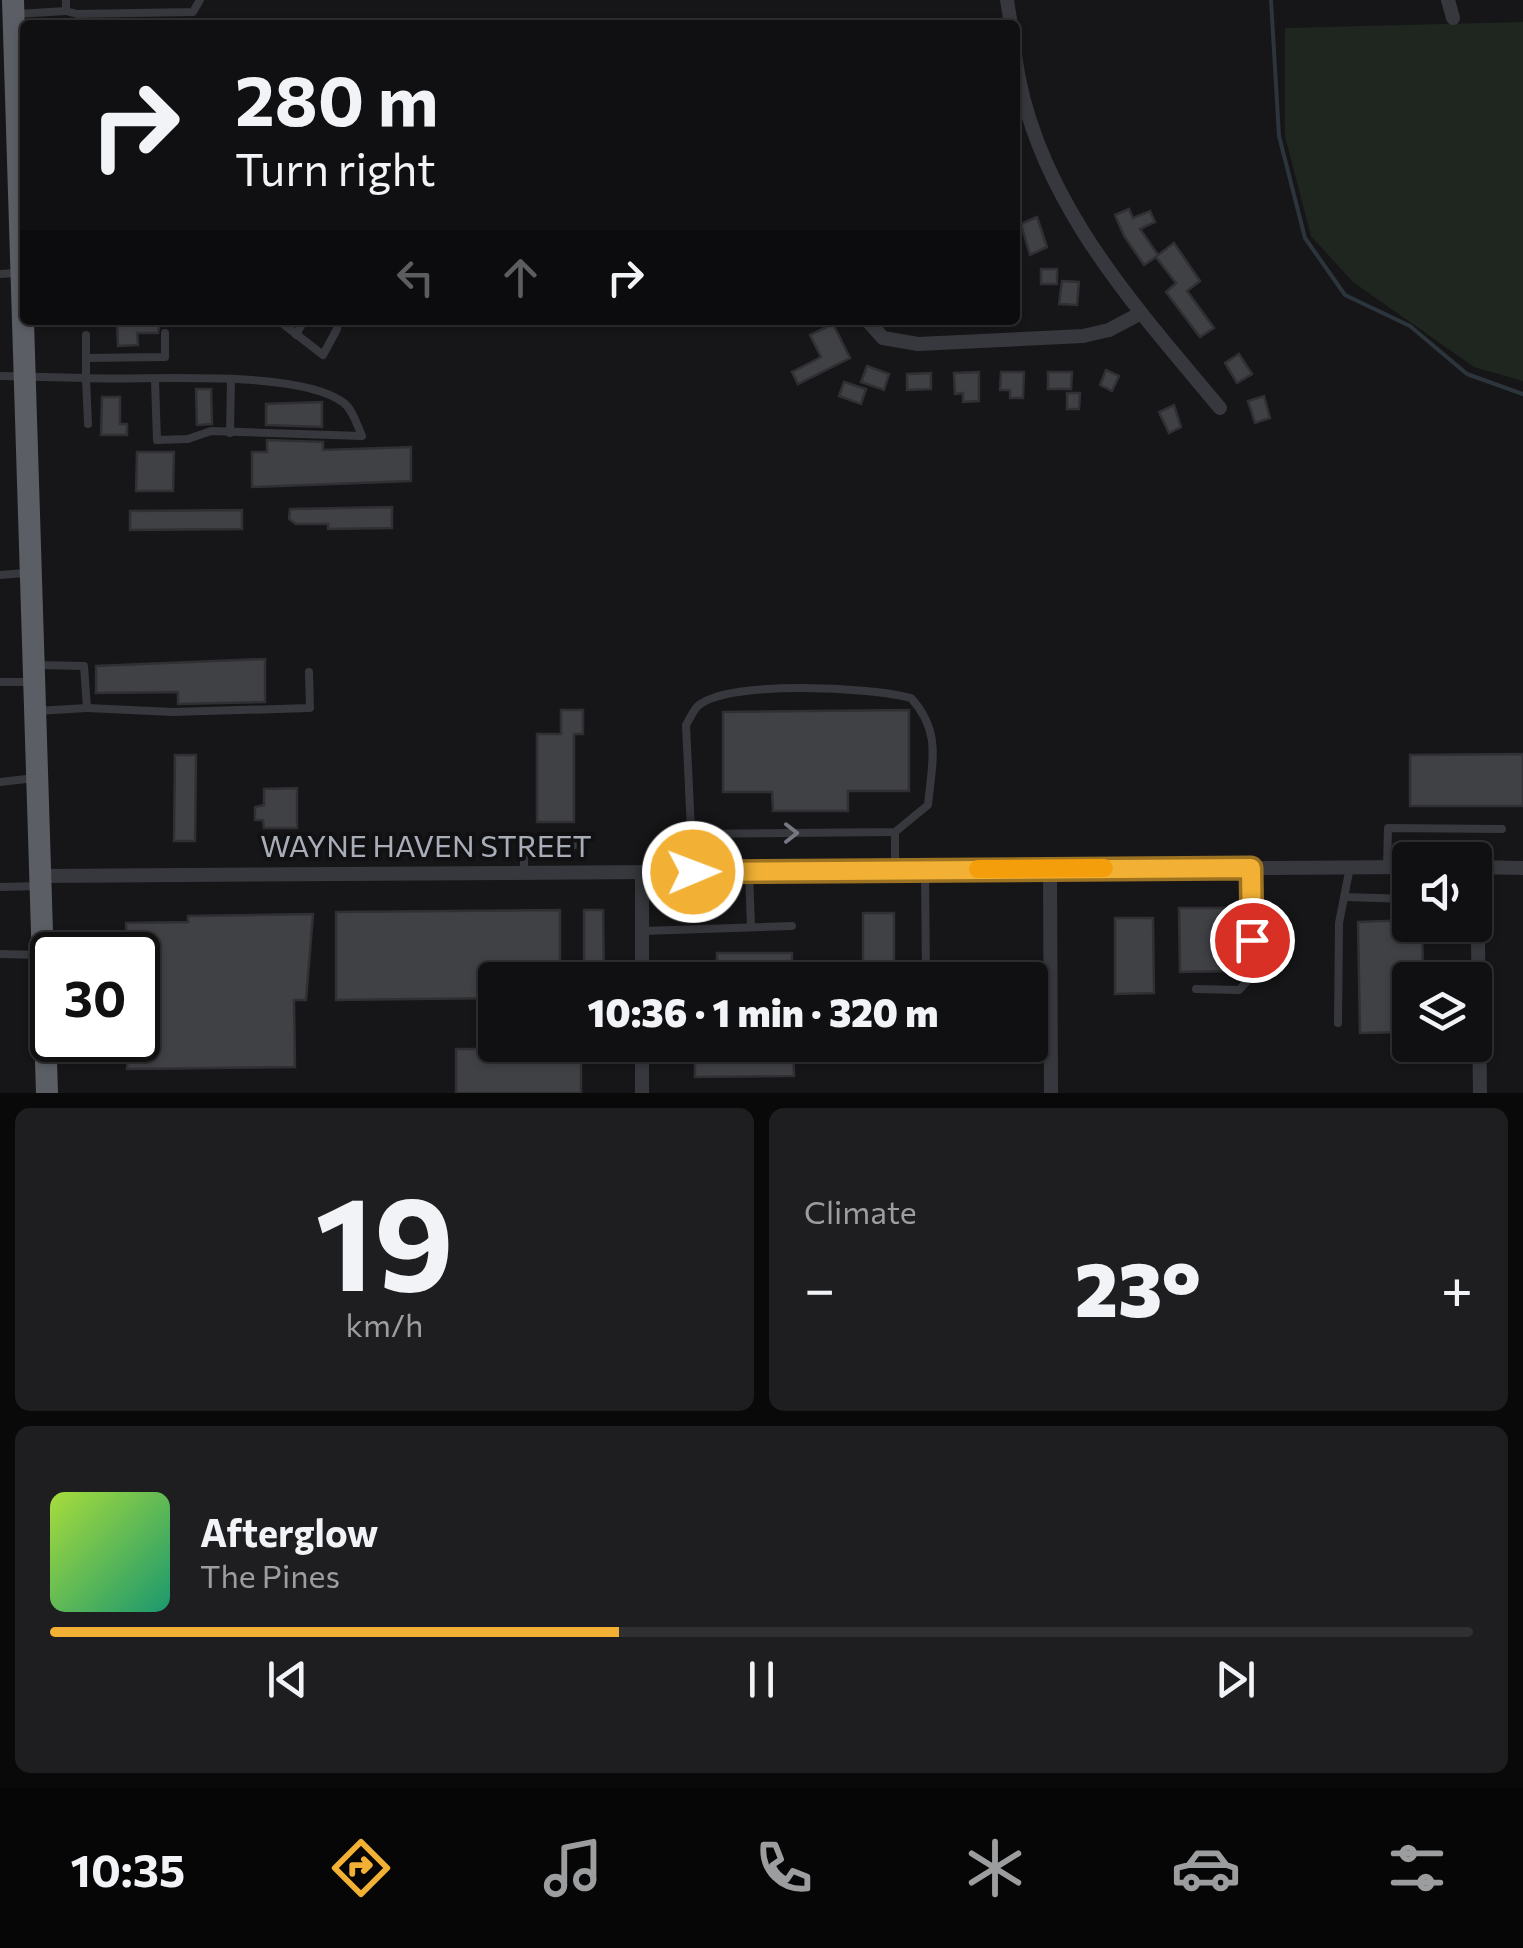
<!DOCTYPE html>
<html lang="en">
<head>
<meta charset="utf-8">
<style>
  body { margin:0; font-family:Commissioner,sans-serif; background:#1e1e20; color:#f1f3f6; height:100vh; display:flex; flex-direction:column; font-size:38px; white-space:nowrap }
  * { box-sizing:border-box; margin:0 }
  p { font-size:32px; color:#9c9d9f }
  .icon { flex:none; width:55px; height:55px; fill:none; stroke:currentColor; stroke-width:2; stroke-linecap:round; stroke-linejoin:round }
  .map { position:relative; height:1093px; overflow:hidden }
  .sheet { display:flex; flex-direction:column; gap:15px; padding:15px; background:#09090a; flex:1 }
  .sheet>* { flex:none }
  .top-card { position:absolute; left:20px; top:20px; width:1000px; height:305px; border-radius:10px; box-shadow:0 2px 8px #0004,0 0 0 2px #303032; background:#101012; color:#f1f3f6; overflow:hidden }
  .fabs { position:absolute; left:1392px; top:842px; display:grid; gap:20px }
  .fabs a { display:grid; place-items:center; width:100px; height:100px; border-radius:10px; background:#101012; box-shadow:0 2px 8px #0004,0 0 0 2px #303032; font-size:50px }
  .speed { position:absolute; left:30px; top:932px; display:flex; gap:20px; font-size:50px; font-weight:700; text-align:center }
  .speed>* { display:grid; place-content:center; width:130px; height:130px; border-radius:50%; background:#101012; box-shadow:0 2px 8px #0004,0 0 0 2px #303032; line-height:1 }
  .speed .limit { border:5px solid #111; border-radius:15px; background:#fff; color:#111 }
  .pin { position:absolute; display:grid; place-items:center; width:85px; height:85px; color:#fff; margin:-42px; border:5px solid #fff; border-radius:50%; box-shadow:0 2px 10px #0007 }
  .me { position:absolute; width:110px; margin:-55px; rotate:89deg; stroke-linejoin:round; filter:drop-shadow(0 0 8px #0008) }
  .turn { display:flex; align-items:center; gap:35px; height:210px; padding:0 50px; font-size:45px }
  .turn .icon { width:130px; height:130px; stroke-width:2.5 }
  .turn b { display:block; font-size:70px; line-height:85px }
  .lanes { display:flex; align-items:center; height:95px; padding:0 50px; background:#0003; justify-content:center; gap:50px; direction:ltr }
  .lanes .off { opacity:.35 }
  .big { font-size:75px; font-weight:800; line-height:1.1 }
  .sheet .widget { flex:1; display:flex; flex-direction:column; justify-content:center; gap:15px; min-width:0; padding:0 35px; border-radius:15px; background:#1e1e20 }
  .sheet .dial { align-items:center; gap:0 }
  .dial b { font-size:130px; line-height:1 }
  .song { display:flex; align-items:center; gap:30px }
  .cover { width:120px; height:120px; border-radius:15px; background:linear-gradient(135deg,hsl(80 70% 55%),hsl(160 70% 35%)) }
  .played { height:10px; border-radius:5px; background:linear-gradient(90deg,#f2b134 40%,#303032 40%) }
  .keys { display:flex; justify-content:space-around; direction:ltr }
  .heat { display:flex; justify-content:space-between; align-items:center; font-size:55px; direction:ltr }
  .sheet .tiles { flex:1; display:grid; gap:15px; grid-template-columns:1fr 1fr }
  .widget:last-child { grid-column:span 2 }
  .trip { position:absolute; left:478px; top:962px; width:570px; height:100px; border-radius:10px; background:#101012; box-shadow:0 2px 8px #0004,0 0 0 2px #303032; font-weight:800; line-height:100px; text-align:center }
  .menu { display:flex; height:160px; justify-content:space-around; align-items:center; background:#060607; color:#9c9d9f }
  .menu .icon { width:70px; height:70px }
  .menu .active { color:#f2b134 }
  .menu b { font-size:45px; color:#f1f3f6 }
  .map>svg:first-child { display:block }
  .green { fill:#1e261f }
  .lines { fill:none; stroke-linecap:round; stroke-linejoin:round }
  .stream { stroke:#2c353c; stroke-width:4 }
  .building { fill:#404145; stroke:#303034; stroke-width:2.5 }
  .service { stroke:#37383d; stroke-width:8 }
  .minor { stroke:#37383d; stroke-width:14 }
  .trunk { stroke:#5b5e65; stroke-width:22 }
  .oneway { stroke:#757881 }
  .route-casing { stroke:#9d7322; stroke-width:25 }
  .route { stroke:#f2b134; stroke-width:18 }
  .slow { stroke:#f59e0b; stroke-width:18 }
  .labels { text-anchor:middle; stroke-width:8; stroke-linejoin:round; paint-order:stroke }
  .street-label { font-size:30px; fill:#a8adb8; stroke:#111113 }
</style>
</head>
<body>
<div class="map">
<svg width="1523" height="1093" viewBox="0 0 1523 1093">
  <rect width="100%" height="100%" fill="#161618"/>
  <path class="green" d="M1523,22V381L1474,367L1353,282L1311,236L1285,136V28Z"/>
  <g class="lines">
    <path class="stream" d="M1271,0L1279,136L1305,238L1345,295L1410,326L1467,374L1523,394"/>
  </g>
  <g class="building">
    <path d="M1129,209L1133,218L1150,211L1155,222L1140,229L1158,255L1174,243L1200,281L1187,291L1214,328L1200,337L1166,292L1176,283L1156,257L1144,265L1124,236L1115,215Z"/>
    <path d="M1037,217L1047,247L1030,255L1021,224Z"/>
    <rect x="1041" y="269" width="16" height="15"/>
    <path d="M1062,281L1079,282L1077,305L1059,304Z"/>
    <path d="M160,320L158,333H137L138,345L118,346L117,321Z"/>
    <path d="M833,324L850,358L798,384L792,372L821,357L810,335Z"/>
    <path d="M1239,354L1252,374L1237,383L1225,363Z"/>
    <path d="M867,366L889,374L884,390L861,382Z"/>
    <path d="M1106,370L1119,376L1112,391L1100,385Z"/>
    <path d="M979,372V401L963,402V393L955,394L954,373Z"/>
    <path d="M1001,372H1024L1023,398H1010V390H1000Z"/>
    <path d="M1048,372H1072L1071,389H1048Z"/>
    <path d="M931,373V389L907,390V374Z"/>
    <path d="M844,382L866,389L861,404L839,396Z"/>
    <path d="M196,389H211L212,424L197,425Z"/>
    <path d="M1067,393H1080L1079,409H1067Z"/>
    <path d="M1264,396L1270,418L1255,423L1248,401Z"/>
    <path d="M102,397H120V424H127V435H101Z"/>
    <path d="M322,402V427L266,425V404Z"/>
    <path d="M1174,405L1181,427L1169,433L1159,412Z"/>
    <path d="M267,440L323,442V450L411,447V481L252,487V452H267Z"/>
    <path d="M137,452H174L173,491H136Z"/>
    <path d="M392,507V528L328,529V524H296L289,519L290,509Z"/>
    <path d="M242,510V529L130,530V511Z"/>
    <path d="M265,659V702L178,704V692L96,693V666Z"/>
    <path d="M561,710H583V734H574V822H537V734H561Z"/>
    <path d="M909,710V791H848V811H773L772,792H723V712Z"/>
    <path d="M1523,754V806H1410V755Z"/>
    <path d="M175,755H196L195,841H174Z"/>
    <path d="M297,788V828H264L263,820H255V807L264,805V789Z"/>
    <path d="M1179,908H1230L1231,971L1180,972Z"/>
    <path d="M560,910V980H495V998L336,1000V912Z"/>
    <path d="M584,910H603L604,980H584Z"/>
    <rect x="863" y="913" width="31" height="67"/>
    <path d="M313,914L306,1000H294L295,1067L127,1069L128,1050H138V955H127L126,923L188,922V916Z"/>
    <path d="M1115,918H1153L1154,993L1115,994Z"/>
    <path d="M1410,920V925H1422L1423,980H1410V1032L1360,1033L1358,922Z"/>
    <path d="M717,953H792V980H694V963H717Z"/>
    <path d="M695,1045H793L794,1076L695,1077Z"/>
    <rect x="456" y="1049" width="125" height="44"/>
  </g>
  <g class="lines">
    <g class="service">
      <path d="M66,0V11L77,14L193,12L200,0"/>
      <path d="M17,14L66,11"/>
      <path d="M0,274L17,273"/>
      <path d="M278,320L323,355L337,329V320"/>
      <path d="M296,335L304,320"/>
      <path d="M86,358L165,357V333"/>
      <path d="M0,376L86,378V335"/>
      <path d="M88,424L86,378C146,381 299,368 344,403C353,410 357,425 362,436L211,431L188,439L157,440L155,381"/>
      <path d="M230,433L231,380"/>
      <path d="M0,575L25,573"/>
      <path d="M36,665L84,666L87,708L37,711"/>
      <path d="M0,682H30"/>
      <path d="M87,708L173,712L310,708L309,672"/>
      <path d="M0,782L35,778"/>
      <path d="M895,832V870"/>
      <path d="M693,834L895,832L928,805C932,762 942,732 911,698C872,687 731,680 699,705C694,709 690,718 686,725L693,872"/>
      <path d="M1387,867L1388,828L1502,829"/>
      <path d="M925,870L926,980"/>
      <path d="M749,872L751,927"/>
      <path d="M524,873V845H575"/>
      <path d="M0,887L38,886"/>
      <path d="M1344,897L1410,899"/>
      <path d="M642,931L792,926"/>
      <path d="M0,954L39,955"/>
      <path d="M1196,989L1239,990L1252,976L1251,868"/>
      <path d="M1338,1023L1339,923L1350,867"/>
      <path d="M1030,1027H1051"/>
    </g>
    <g class="minor">
      <path d="M1007,0L1011,25"/>
      <path d="M1448,0L1453,18"/>
      <path d="M1015,55C1033,195 1133,304 1220,408"/>
      <path d="M867,320L883,338L918,344L1083,336L1109,330L1141,313"/>
      <path d="M1475,867L1523,868"/>
      <path d="M1477,867L1480,1093"/>
      <path d="M1050,868L1051,1093"/>
      <path d="M42,876L1410,867"/>
      <path d="M642,980V874"/>
      <path d="M642,1045V1093"/>
    </g>
    <path class="trunk" d="M13,0L47,1093"/>
  </g>
  <defs><path id="oneway-chevron" d="M-2-3.5L2.5 0L-2 3.5" fill="none" stroke-width="1.6" stroke-linecap="round" stroke-linejoin="round" transform="scale(2.5)"/></defs>
  <use class="oneway" href="#oneway-chevron" transform="translate(791 833)"/>
  <g class="lines">
    <defs>
      <path id="route" d="M693,872L1251,868L1252,940"/>
    </defs>
    <use href="#route" class="route-casing"/>
    <use href="#route" class="route"/>
    <path class="slow" d="M978,869L1104,868"/>
  </g>
  <g class="labels">
    <g class="street-label">
      <text x="426" y="857">WAYNE HAVEN STREET</text>
    </g>
  </g>
</svg>
<div class="fabs">
<a><svg class="icon" aria-label="sound" viewBox="0 0 24 24"><path d="M4 9h4l5-4v14l-5-4H4zM17 9q2 3 0 6"/></svg></a>
<a><svg class="icon" aria-label="layers" viewBox="0 0 24 24"><path d="M12 4l9 5-9 5-9-5zM3 14l9 5 9-5"/></svg></a>
</div>
<div class="speed"><div class="limit">30</div></div>
<div class="pin" style="left:1252px;top:940px;background:#d93025"><svg class="icon" aria-label="arrive" viewBox="0 0 24 24"><path d="M6 21V4h12l-3 4 3 4H6"/></svg></div>
<svg class="me" style="left:693px;top:872px" viewBox="-20 -20 40 40"><circle r="17" fill="#f2b134" stroke="#fff" stroke-width="3"/><path d="M0-11L8 9 0 5-8 9z" fill="#fff"/></svg>
<div class="trip">10:36 · 1 min · 320 m</div>
<div class="top-card">
<div class="turn"><svg class="icon" aria-label="right" viewBox="0 0 24 24"><path d="M7 20v-9h11M14 6l5 5-5 5"/></svg><div><b>280 m</b>Turn right</div></div>
<div class="lanes"><svg class="icon off" aria-label="left" viewBox="0 0 24 24"><path d="M17 20v-9H6M10 6l-5 5 5 5"/></svg><svg class="icon off" aria-label="ahead" viewBox="0 0 24 24"><path d="M12 20V5M6 11l6-6 6 6"/></svg><svg class="icon" aria-label="right" viewBox="0 0 24 24"><path d="M7 20v-9h11M14 6l5 5-5 5"/></svg></div>
</div>
</div>
<section class="sheet">
<div class="tiles">
<div class="widget dial"><b>19</b><p>km/h</p></div>
<div class="widget"><p>Climate</p>
<div class="heat"><a>−</a><b class="big">23°</b><a>+</a></div>
</div>
<div class="widget">
<div class="song"><i class="cover"></i><div><b>Afterglow</b><p>The Pines</p></div></div>
<div class="played"></div>
<div class="keys"><svg class="icon" aria-label="previous" viewBox="0 0 24 24"><path d="M18 5L8 12l10 7zM5 5v14"/></svg><svg class="icon" aria-label="pause" viewBox="0 0 24 24"><path d="M8 5v14M16 5v14"/></svg><svg class="icon" aria-label="next" viewBox="0 0 24 24"><path d="M6 5l10 7-10 7zM19 5v14"/></svg></div>
</div>
</div>
</section>
<nav class="menu">
<b>10:35</b>
<svg class="icon active" aria-label="directions" viewBox="0 0 24 24"><path d="M12 3l9 9-9 9-9-9zM9 14v-3h6M13 9l2 2-2 2"/></svg>
<svg class="icon" aria-label="music" viewBox="0 0 24 24"><path d="M9 18V5l10-2v13"/><circle cx="6" cy="18" r="3"/><circle cx="16" cy="16" r="3"/></svg>
<svg class="icon" aria-label="phone" viewBox="0 0 24 24"><path d="M5 4h4l2 5-3 2q2 4 5 5l2-3 5 2v4C11 20 4 13 5 4z"/></svg>
<svg class="icon" aria-label="climate" viewBox="0 0 24 24"><path d="M12 3v18M4 7l16 10M4 17L20 7"/></svg>
<svg class="icon" aria-label="car" viewBox="0 0 24 24"><path d="M5 17H2v-5l4-1 3-4h7l3 4 3 1v5h-3M9 17h6M6 11h13"/><circle cx="7" cy="17" r="2"/><circle cx="17" cy="17" r="2"/></svg>
<svg class="icon" aria-label="filters" viewBox="0 0 24 24"><path d="M4 7h16M4 17h16"/><circle cx="9" cy="7" r="2"/><circle cx="15" cy="17" r="2"/></svg>
</nav>
</body>
</html>
